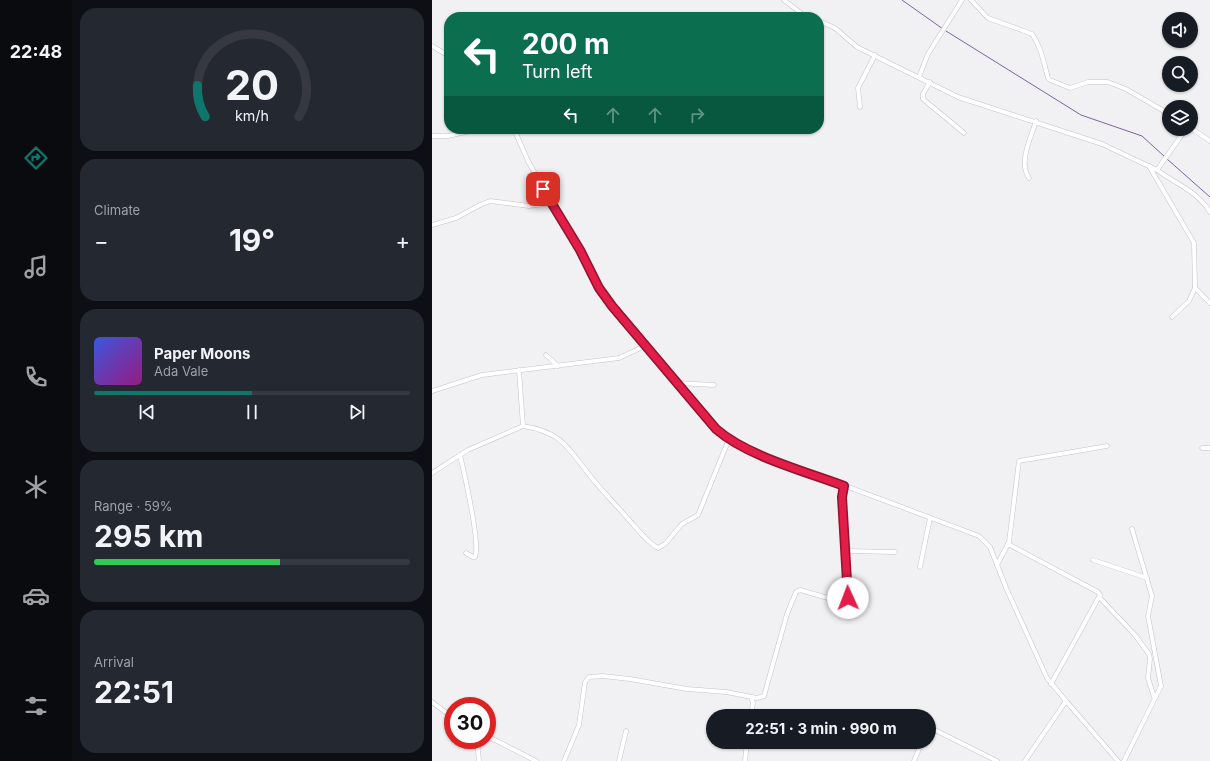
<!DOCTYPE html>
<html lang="en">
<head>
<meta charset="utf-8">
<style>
  body { margin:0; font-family:Inter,sans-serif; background:#242831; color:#f1f3f6; height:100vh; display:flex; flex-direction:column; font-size:15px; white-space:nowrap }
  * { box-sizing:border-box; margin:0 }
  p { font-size:13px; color:#9ea1a6 }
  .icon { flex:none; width:22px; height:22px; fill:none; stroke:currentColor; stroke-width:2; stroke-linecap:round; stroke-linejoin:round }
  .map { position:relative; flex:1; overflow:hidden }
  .side { display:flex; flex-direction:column; gap:8px; padding:8px; background:#0d0f14; width:360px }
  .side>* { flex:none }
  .banner { position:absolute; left:12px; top:12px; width:380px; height:122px; border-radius:16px; box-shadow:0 1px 3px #0004; background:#0b6e4f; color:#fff; overflow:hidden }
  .controls { position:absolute; left:730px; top:12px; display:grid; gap:8px }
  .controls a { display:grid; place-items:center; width:36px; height:36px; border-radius:50%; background:#171b24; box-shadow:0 1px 3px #0004; font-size:20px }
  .speed { position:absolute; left:12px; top:697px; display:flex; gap:8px; font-size:20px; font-weight:700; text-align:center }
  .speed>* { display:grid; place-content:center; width:52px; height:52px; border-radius:50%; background:#171b24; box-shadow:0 1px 3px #0004; line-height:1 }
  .speed .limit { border:6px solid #d22; background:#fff; color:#111 }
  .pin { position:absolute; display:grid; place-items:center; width:34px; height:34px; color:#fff; margin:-17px; border-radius:8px; box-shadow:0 2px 6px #0006 }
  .me { position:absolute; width:44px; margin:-22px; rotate:358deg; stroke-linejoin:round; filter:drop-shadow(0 0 3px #0008) }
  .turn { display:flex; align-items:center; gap:14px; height:84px; padding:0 12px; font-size:18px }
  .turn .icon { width:52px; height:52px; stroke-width:2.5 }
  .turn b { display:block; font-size:28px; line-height:34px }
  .lanes { display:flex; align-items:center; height:38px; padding:0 12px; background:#0003; justify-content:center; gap:20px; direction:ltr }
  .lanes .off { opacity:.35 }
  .big { font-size:30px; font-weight:700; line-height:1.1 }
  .side .widget { flex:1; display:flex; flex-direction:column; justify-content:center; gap:6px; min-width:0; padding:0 14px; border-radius:16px; background:#242831 }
  .side .dial { align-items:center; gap:0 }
  .dial svg { height:104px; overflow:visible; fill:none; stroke:#363941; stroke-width:7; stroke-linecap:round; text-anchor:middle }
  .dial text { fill:#f1f3f6; stroke:none }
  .song { display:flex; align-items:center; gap:12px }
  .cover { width:48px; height:48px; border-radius:6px; background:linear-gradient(135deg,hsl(230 70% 55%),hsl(310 70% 35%)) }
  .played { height:4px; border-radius:2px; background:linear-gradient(90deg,#0f766e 50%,#363941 50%) }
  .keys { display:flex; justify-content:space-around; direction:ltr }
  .heat { display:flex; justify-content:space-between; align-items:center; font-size:22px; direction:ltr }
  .charge { height:6px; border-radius:3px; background:linear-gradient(90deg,#34c759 59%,#363941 0) }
  .trip { position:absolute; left:274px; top:709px; width:230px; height:40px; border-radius:20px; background:#171b24; box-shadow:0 1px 3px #0004; font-weight:700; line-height:40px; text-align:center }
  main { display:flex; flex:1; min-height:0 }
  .menu { display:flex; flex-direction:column; width:72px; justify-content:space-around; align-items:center; background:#090b0e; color:#9ea1a6 }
  .menu .icon { width:28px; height:28px }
  .menu .active { color:#0f766e }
  .menu b { font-size:18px; color:#f1f3f6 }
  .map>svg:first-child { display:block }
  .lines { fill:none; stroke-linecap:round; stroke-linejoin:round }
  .stream { stroke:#7b64a2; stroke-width:1 }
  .minor-casing { stroke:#c4c3c7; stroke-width:5 }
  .minor { stroke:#fff; stroke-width:4 }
  .route-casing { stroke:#92132f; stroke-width:10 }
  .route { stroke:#e11d48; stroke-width:7 }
</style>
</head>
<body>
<main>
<nav class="menu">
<b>22:48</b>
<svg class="icon active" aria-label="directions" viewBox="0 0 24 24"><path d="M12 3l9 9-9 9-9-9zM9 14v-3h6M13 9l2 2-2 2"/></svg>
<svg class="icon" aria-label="music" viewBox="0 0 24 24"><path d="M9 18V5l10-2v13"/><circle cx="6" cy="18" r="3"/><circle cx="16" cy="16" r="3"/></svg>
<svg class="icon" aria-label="phone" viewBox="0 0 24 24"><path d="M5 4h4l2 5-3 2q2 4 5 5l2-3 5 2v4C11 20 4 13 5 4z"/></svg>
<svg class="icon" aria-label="climate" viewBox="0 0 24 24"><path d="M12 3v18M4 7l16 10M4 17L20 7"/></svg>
<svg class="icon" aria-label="car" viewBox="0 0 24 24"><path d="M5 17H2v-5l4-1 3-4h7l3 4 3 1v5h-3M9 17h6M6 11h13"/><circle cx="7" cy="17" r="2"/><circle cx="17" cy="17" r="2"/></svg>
<svg class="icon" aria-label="filters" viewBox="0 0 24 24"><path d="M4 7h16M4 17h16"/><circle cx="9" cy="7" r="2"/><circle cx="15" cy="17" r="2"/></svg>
</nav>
<section class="side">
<div class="widget dial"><svg viewBox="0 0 100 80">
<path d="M14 69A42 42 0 1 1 86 69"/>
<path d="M14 69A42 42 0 0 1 8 45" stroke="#0f766e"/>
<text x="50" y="56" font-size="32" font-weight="700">20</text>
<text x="50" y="72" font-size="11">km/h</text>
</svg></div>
<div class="widget"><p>Climate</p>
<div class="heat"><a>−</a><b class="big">19°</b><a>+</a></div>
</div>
<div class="widget">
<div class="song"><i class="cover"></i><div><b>Paper Moons</b><p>Ada Vale</p></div></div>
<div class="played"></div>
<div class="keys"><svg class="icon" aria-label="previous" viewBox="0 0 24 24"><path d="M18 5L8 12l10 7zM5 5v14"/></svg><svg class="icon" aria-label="pause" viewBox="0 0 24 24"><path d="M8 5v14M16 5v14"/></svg><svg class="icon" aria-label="next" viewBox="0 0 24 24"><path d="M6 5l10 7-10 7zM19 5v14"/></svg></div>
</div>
<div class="widget"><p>Range · 59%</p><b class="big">295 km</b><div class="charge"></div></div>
<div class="widget"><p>Arrival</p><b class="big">22:51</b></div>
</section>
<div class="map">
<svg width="778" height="761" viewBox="0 0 778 761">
  <rect width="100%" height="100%" fill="#f1f0f3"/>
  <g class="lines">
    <g class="stream">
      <path d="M470,0L511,29"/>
      <path d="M514,31L649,115L710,136L733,157"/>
      <path d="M735,159L778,197"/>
    </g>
    <defs>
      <g id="minor">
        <path d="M352,0L374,17"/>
        <path d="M539,0L556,18L600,34C609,47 612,63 616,78L618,80L638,88L656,82H676L694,89L737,114"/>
        <path d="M387,21L403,28L425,47L526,97L670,144L725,170L754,129"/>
        <path d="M0,46L17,56"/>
        <path d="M487,77L496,54L530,0"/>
        <path d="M498,82L491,94V99L532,133"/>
        <path d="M428,107L426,88L443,55"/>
        <path d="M759,128L778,141"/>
        <path d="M82,129L96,161L122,208L148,250L167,288L179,306L284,429L304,443L326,453L547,536L558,547L575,590L615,678L634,701L686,761"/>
        <path d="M0,136H16L47,129"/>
        <path d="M717,166L762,243L763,288L757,301L740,317"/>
        <path d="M725,170C744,184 765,191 778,212"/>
        <path d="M597,178C586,162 599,138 604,121"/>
        <path d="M0,225L24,218L48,205L58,201L97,206L119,203"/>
        <path d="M763,288L778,303"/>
        <path d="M114,355L126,366"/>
        <path d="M87,370L91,426C130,432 136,448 159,477C171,492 185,506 198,521C206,530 215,542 226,548L233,544L250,524L266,515L297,439"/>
        <path d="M245,383L282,385"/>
        <path d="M0,391L50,375L187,358L213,346"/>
        <path d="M770,448H778"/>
        <path d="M28,455C32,473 49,543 43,557H41L34,553"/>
        <path d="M0,473L36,450L91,426"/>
        <path d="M576,544L666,592L668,595L619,684"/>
        <path d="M415,551L463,552"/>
        <path d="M661,560L715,578"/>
        <path d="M565,565L577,542L587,461L675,446"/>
        <path d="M488,567L498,518"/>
        <path d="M668,598L703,635L717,654L718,659L716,678L722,697H724"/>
        <path d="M0,702L21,718"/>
        <path d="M319,716L321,703L319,697"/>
        <path d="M497,729L503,730L565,761"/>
        <path d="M55,736L104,761"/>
        <path d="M45,740L47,761"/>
        <path d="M132,761L147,725L153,682L157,677L171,676L198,679L255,689L294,692L325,698L332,696L355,614L364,592L368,590L410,602L416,600L417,598L410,497L412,486"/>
        <path d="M187,761L194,731"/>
        <path d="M313,761L315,742"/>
        <path d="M482,761L490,742"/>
        <path d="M593,761L634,701"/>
        <path d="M692,761L729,686L716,616L720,596L700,529"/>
      </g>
    </defs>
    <use href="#minor" class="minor-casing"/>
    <use href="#minor" class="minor"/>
  </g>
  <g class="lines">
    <defs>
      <path id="route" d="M111,189L148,250L167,288L180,306L284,429C315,456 372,471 412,486L410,497L416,598"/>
    </defs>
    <use href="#route" class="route-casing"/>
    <use href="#route" class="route"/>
  </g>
</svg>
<div class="controls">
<a><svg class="icon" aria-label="sound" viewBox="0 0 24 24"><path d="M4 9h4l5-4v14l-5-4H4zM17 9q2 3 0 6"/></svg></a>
<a><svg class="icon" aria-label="search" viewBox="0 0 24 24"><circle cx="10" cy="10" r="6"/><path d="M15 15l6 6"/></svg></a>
<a><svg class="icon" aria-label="layers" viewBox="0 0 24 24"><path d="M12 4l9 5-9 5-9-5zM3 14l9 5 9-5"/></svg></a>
</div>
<div class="speed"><div class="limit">30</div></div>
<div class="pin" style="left:111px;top:189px;background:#d93025"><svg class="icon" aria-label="arrive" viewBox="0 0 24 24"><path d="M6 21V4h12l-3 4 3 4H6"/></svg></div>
<svg class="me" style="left:416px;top:598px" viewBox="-20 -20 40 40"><circle r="19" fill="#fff"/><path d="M0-13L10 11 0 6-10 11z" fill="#e11d48"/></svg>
<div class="trip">22:51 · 3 min · 990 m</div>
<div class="banner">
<div class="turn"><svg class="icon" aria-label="left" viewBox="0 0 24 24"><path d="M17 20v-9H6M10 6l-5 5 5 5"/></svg><div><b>200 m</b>Turn left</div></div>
<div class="lanes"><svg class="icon" aria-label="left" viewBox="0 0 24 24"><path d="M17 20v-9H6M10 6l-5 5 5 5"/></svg><svg class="icon off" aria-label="ahead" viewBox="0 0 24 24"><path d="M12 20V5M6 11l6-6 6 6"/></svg><svg class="icon off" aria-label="ahead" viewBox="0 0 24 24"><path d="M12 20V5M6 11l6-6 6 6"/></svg><svg class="icon off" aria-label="right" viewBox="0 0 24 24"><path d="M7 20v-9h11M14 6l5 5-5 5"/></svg></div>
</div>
</div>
</main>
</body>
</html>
